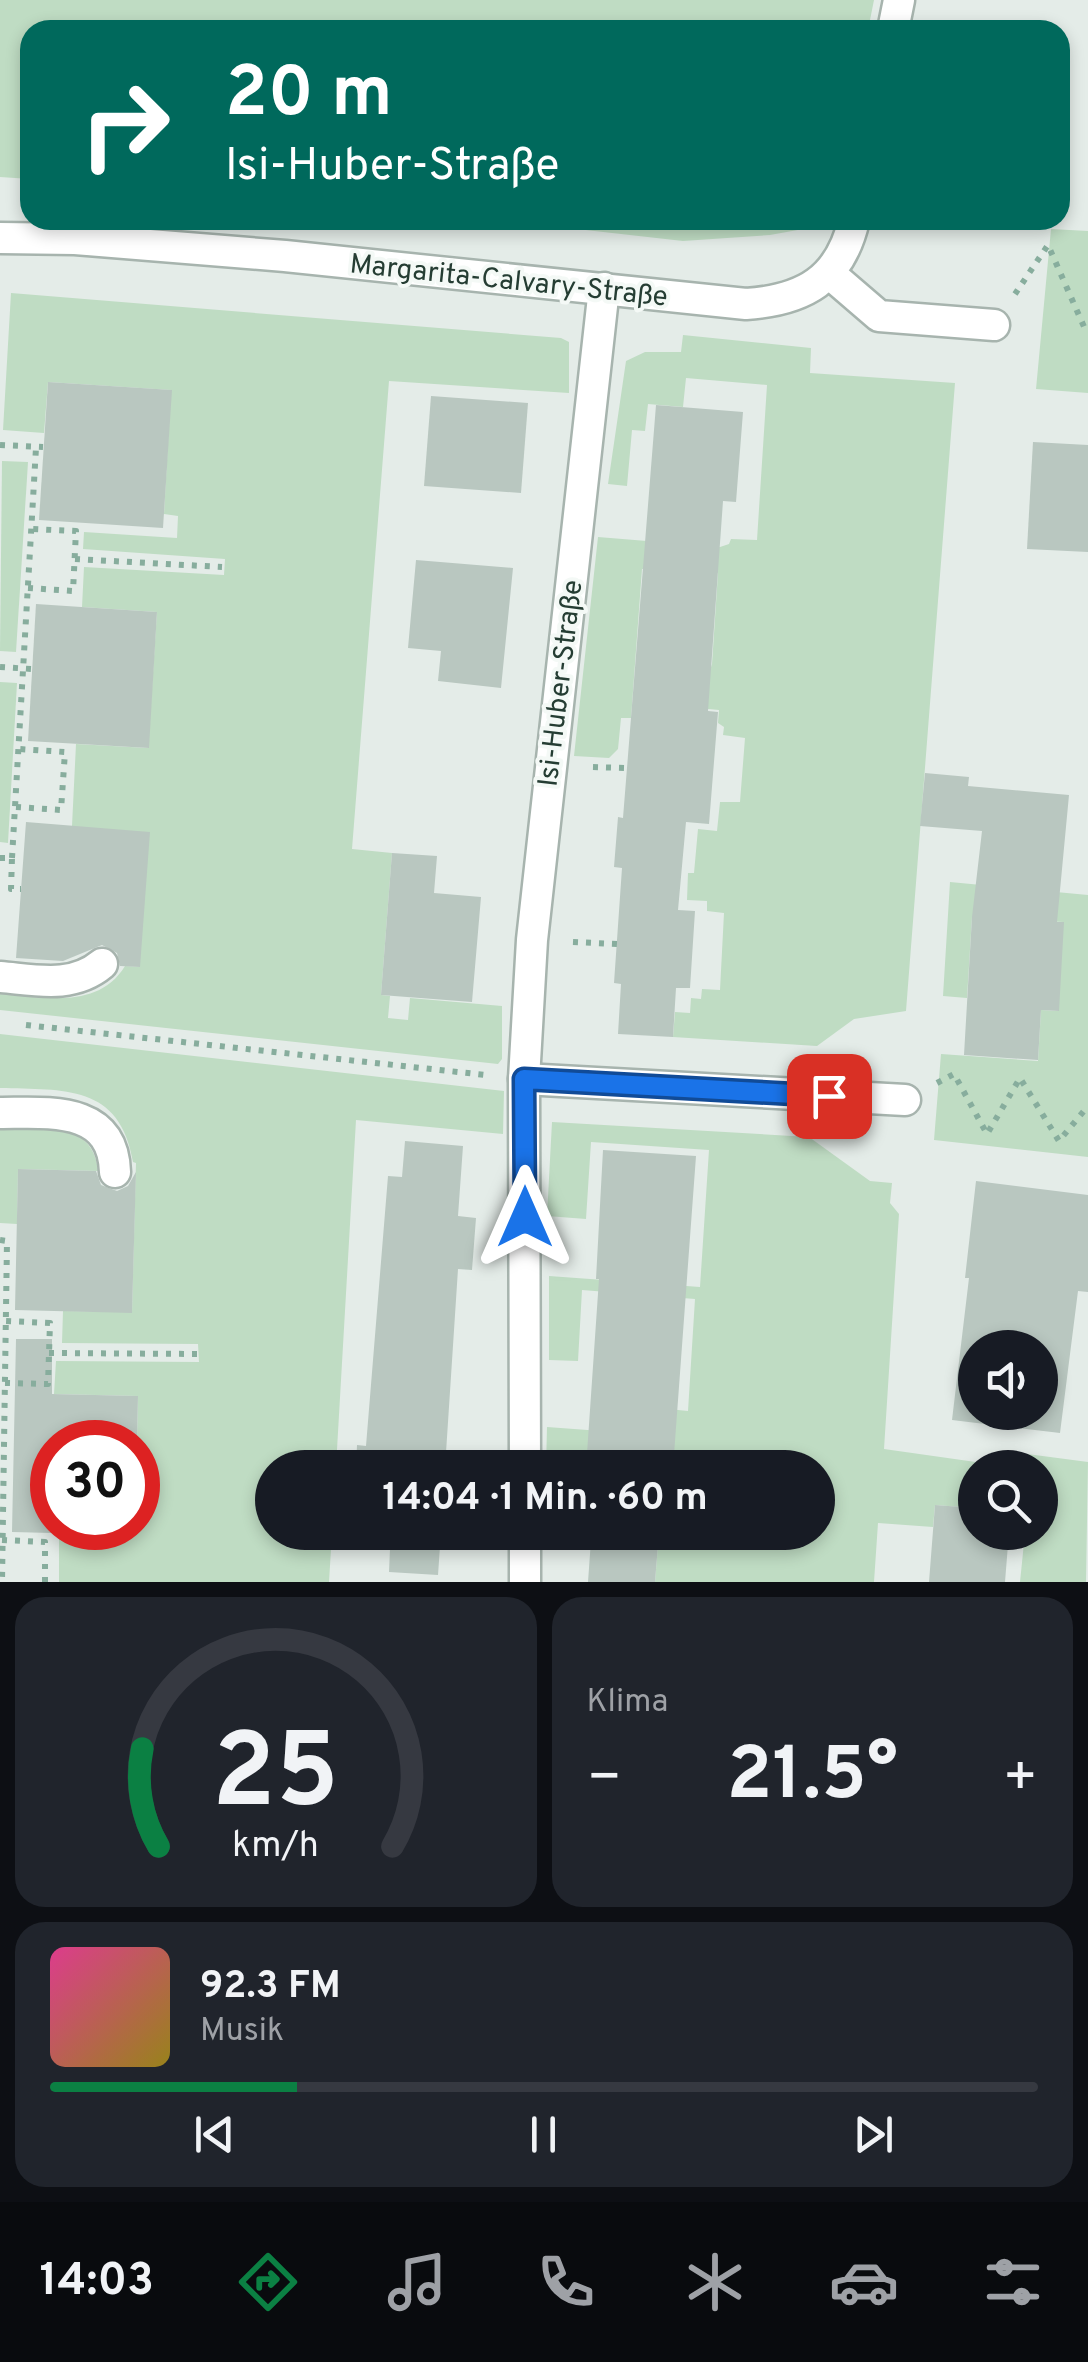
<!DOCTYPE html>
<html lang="de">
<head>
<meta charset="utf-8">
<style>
  body { margin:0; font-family:Overpass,sans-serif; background:#20242c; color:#f1f3f6; height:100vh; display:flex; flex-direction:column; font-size:38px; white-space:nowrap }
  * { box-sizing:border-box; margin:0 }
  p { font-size:32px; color:#9ea1a6 }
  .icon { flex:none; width:55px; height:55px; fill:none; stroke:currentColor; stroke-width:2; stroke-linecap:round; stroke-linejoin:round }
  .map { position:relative; height:1582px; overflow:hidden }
  .details { display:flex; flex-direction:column; gap:15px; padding:15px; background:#0d0f14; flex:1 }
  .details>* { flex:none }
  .top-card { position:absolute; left:20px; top:20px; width:1050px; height:210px; border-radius:30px; box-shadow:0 5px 15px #0003; background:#00695c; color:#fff; overflow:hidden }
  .controls { position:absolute; left:958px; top:1330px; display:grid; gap:20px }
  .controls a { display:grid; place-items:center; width:100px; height:100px; border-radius:50%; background:#171b24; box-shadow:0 5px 15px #0003; font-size:50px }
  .speed { position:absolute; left:30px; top:1420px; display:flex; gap:20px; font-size:50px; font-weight:700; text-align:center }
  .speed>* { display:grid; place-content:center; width:130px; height:130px; border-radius:50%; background:#171b24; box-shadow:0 5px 15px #0003; line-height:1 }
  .speed .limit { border:15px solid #d22; background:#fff; color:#111 }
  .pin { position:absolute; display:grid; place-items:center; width:85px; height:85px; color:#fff; margin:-42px; border-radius:20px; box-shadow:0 5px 15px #0006 }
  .me { position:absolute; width:110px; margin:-55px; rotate:0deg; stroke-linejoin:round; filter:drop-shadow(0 0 8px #0008) }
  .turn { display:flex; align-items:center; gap:35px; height:210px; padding:0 40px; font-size:45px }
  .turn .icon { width:130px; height:130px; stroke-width:2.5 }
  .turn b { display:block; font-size:70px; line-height:85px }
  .big { font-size:75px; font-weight:700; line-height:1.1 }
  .details .card { flex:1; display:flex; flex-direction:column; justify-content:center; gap:15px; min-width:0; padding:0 35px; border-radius:30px; background:#20242c }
  .details .dial { align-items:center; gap:0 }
  .dial svg { height:260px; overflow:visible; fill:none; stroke:#363941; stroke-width:7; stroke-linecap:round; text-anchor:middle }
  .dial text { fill:#f1f3f6; stroke:none }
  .song { display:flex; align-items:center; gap:30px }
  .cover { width:120px; height:120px; border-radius:15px; background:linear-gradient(135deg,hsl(330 70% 55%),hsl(50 70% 35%)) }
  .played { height:10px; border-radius:5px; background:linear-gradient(90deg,#0b8043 25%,#363941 25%) }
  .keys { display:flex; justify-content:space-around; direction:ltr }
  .heat { display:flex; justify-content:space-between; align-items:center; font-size:55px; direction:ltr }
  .details .tiles { flex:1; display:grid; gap:15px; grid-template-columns:1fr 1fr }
  .card:last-child { grid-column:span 2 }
  .trip { position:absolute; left:255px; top:1450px; width:580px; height:100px; border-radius:50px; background:#171b24; box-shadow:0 5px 15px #0003; font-weight:700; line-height:100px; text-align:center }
  .dock { display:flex; height:160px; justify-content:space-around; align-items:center; background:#090b0e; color:#9ea1a6 }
  .dock .icon { width:70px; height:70px }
  .dock .active { color:#0b8043 }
  .dock b { font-size:45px; color:#f1f3f6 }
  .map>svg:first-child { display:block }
  .green { fill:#bfdcc3 }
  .building { fill:#b9c7c0; fill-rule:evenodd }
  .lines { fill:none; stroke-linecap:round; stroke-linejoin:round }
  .service-casing { stroke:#a7b4ae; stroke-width:35 }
  .minor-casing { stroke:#a7b4ae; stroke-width:35 }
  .path { stroke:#87ad9d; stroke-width:6; stroke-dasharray:5 8; stroke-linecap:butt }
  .service { stroke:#fff; stroke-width:30 }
  .minor { stroke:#fff; stroke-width:30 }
  .route-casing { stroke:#114b97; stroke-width:25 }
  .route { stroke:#1a73e8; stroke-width:18 }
  .labels { text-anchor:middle; stroke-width:8; stroke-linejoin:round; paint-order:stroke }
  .street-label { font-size:28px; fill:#253d33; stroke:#f4f9f6 }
</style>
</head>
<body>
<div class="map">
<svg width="1088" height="1582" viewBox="0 0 1088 1582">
  <rect width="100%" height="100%" fill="#e4ece8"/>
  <g class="green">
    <path d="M0,0H874L868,30H30V179L0,177Z"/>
    <path d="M496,220H831V224L770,235L683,241Z"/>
    <path d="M1051,229L1088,231V393L1036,389Z"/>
    <path d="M11,293L561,338L569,342V393L389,381L352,849L392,853L381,995L390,996L388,1018L408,1020L410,998L502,1006V1059L498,1064L0,1010V994C44,997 98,1010 125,966L140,967L72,826L76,744L148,748L157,612L82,607L84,567L224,575L225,559L83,549L84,532L177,538L178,516L164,514L171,390L48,382L44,433L3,430Z"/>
    <path d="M683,335L811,348L810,373L955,383L906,1011L854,1019L817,1046L673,1037L675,1012L690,1013L691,998L701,999L702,989L720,990L724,913L707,911V901L687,900L688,873H694L698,829L717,831L720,802H740L745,738L723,735L724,727L718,723L719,710L698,708L712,664L718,573L642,569L631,718H621L618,749L609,758L574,756L598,537L720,547L729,544L731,539L757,540L767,385L686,378L683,407L648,404L645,431L632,430L627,486L608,484L626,361L645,352H681Z"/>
    <path d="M2,461L28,462L16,652L0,651Z"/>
    <path d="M0,682L17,683L8,843L0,842Z"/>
    <path d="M950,882L1088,895V1157L934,1140L941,1054L1038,1061L1041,1010L1058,1011L1063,922L972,917L967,998L943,996Z"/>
    <path d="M0,1034L504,1091L503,1134L356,1120L336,1467L272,1468V1532L332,1533L329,1582H59V1533L135,1534L138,1396L54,1394L56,1361L199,1362L198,1344L62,1343L63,1311L132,1312L136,1163L133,1162C120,1084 64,1090 0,1088Z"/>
    <path d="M552,1122L809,1137L870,1181L892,1183L890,1203L899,1214L884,1449L1011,1467L1013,1452L1088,1462L1086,1582H1020L1025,1533L1040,1532V1468H975V1508L935,1505L933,1527L878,1523L874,1582H655L658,1545L669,1533L818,1532V1468H673L587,1458L586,1467L546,1468L547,1427L655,1435L658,1408L688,1411L695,1299L582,1290L578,1361L549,1360V1276L700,1287L709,1150L591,1142L586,1219L547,1216Z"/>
    <path d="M0,1128C37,1128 94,1119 98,1171L18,1169L17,1224L0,1223Z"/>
  </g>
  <g class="building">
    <path d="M48,382L172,390L163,528L39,520Z"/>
    <path d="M431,396L528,403L521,493L424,486Z"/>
    <path d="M656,405L743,412L736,502L723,501L708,711L718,712L709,824L686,822L678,910L695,911L690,988H676L673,1037L618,1034L621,984L614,983L622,868L614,867L618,817L623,818Z"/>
    <path d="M1033,442L1088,445V552L1027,549Z"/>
    <path d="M416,560L513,568L501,688L438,681L441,651L408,648Z"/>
    <path d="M36,604L157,612L149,748L28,741Z"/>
    <path d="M925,773L969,777L968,786L1069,795L1057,922H1064L1059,1011L1041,1010L1038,1060L964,1055L972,917L982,831L920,826Z"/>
    <path d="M26,822L150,832L140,967L120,966L117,953L102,945L63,961L16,958Z"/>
    <path d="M392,853L437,856L434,893L481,897L472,1002L381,995Z"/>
    <path d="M405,1141L463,1146L458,1216L476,1218L472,1270L458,1269L445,1468H356L357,1445L366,1446L388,1176L402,1177Z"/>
    <path d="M603,1150L696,1156L673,1468H586L599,1279H596Z"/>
    <path d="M18,1169L96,1171L101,1185L117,1191L128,1186L136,1172L132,1313L15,1310Z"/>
    <path d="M976,1181L1088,1195V1292L1078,1291L1060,1433L952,1420L969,1278H965ZM975,1348H1040V1412H975Z"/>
    <path d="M16,1339H52V1394L138,1396L137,1442H52V1533L12,1532Z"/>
    <path d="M935,1505L975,1508V1532H1009L1005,1582H929Z"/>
    <path d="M352,1532H441L438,1575L389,1572L390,1549L351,1546Z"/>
    <path d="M582,1532H669L668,1546L658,1545L655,1582H588L591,1540H581Z"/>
  </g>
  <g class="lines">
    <defs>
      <g id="service">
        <path d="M0,977C36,980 72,989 102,964"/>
        <path d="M0,1113C48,1113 113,1105 115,1172"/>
      </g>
      <g id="minor">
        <path d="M893,30L899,0"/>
        <path d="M0,238L75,239L285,256L746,304C804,300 840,280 854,220"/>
        <path d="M829,273L879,316L994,325"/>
        <path d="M524,1079L905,1100"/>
        <path d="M525,1468L524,1079L532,940L604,288"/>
        <path d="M525,1532V1582"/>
      </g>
    </defs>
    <use href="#service" class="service-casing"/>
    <use href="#minor" class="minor-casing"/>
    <g class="path">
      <path d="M1015,294L1048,245L1085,329H1088"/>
      <path d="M0,445L43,447"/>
      <path d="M75,559L222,567"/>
      <path d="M28,588L73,591L76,531L32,529"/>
      <path d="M0,667L32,669"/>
      <path d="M593,767L627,768"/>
      <path d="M16,807L61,810L65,752L19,749"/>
      <path d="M0,858H12L11,889H21"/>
      <path d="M12,858L36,448"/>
      <path d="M573,942L617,944"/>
      <path d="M26,1025L486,1075"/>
      <path d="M937,1083L954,1074L987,1134L1020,1078L1059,1141L1088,1106"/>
      <path d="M0,1240L7,1241L2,1582"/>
      <path d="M49,1353L198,1354"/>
      <path d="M5,1383L48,1384L50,1323L6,1321"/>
      <path d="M2,1540L45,1542V1582"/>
    </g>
    <use href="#service" class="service"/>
    <use href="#minor" class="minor"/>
  </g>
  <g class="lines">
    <defs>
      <path id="route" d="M525,1217L524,1079L829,1096"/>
    </defs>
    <use href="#route" class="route-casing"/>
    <use href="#route" class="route"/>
  </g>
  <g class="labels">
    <g class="street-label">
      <text transform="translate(509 279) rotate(6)" y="10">Margarita-Calvary-Straße</text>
      <text transform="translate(559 683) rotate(-83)" y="10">Isi-Huber-Straße</text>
    </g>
  </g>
</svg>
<div class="controls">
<a><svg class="icon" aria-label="sound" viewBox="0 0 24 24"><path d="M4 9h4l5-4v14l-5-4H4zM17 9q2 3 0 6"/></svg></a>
<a><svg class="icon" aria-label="search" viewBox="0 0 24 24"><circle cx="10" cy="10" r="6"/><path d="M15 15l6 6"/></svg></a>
</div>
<div class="speed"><div class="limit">30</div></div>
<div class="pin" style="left:829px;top:1096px;background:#d93025"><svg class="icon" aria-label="arrive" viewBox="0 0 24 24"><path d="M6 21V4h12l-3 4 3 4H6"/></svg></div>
<svg class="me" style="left:525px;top:1217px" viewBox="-20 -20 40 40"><path d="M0-17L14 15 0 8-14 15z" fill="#1a73e8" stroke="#fff" stroke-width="4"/></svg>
<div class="trip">14:04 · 1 Min. · 60 m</div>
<div class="top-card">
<div class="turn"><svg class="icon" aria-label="right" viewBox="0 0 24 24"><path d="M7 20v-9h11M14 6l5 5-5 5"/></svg><div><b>20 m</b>Isi-Huber-Straße</div></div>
</div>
</div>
<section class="details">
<div class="tiles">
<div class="card dial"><svg viewBox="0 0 100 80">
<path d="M14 69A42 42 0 1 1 86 69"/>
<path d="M14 69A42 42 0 0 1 9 39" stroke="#0b8043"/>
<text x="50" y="56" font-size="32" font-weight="700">25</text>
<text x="50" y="72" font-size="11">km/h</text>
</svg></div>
<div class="card"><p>Klima</p>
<div class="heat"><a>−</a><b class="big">21.5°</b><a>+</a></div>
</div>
<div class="card">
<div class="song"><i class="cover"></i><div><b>92.3 FM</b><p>Musik</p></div></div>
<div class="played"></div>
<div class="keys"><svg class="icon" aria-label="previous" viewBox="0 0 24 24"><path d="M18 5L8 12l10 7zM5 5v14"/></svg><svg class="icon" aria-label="pause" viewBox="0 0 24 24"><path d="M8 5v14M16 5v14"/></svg><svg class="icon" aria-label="next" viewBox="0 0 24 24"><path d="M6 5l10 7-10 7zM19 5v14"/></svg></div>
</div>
</div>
</section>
<nav class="dock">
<b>14:03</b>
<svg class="icon active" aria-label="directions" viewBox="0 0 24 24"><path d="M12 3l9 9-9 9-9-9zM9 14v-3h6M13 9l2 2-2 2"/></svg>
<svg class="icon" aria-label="music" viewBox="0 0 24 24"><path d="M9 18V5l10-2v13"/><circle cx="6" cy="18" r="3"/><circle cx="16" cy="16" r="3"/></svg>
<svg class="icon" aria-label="phone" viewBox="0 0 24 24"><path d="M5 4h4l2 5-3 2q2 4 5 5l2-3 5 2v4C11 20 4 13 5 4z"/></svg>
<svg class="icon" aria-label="climate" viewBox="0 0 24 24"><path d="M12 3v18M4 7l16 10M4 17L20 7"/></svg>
<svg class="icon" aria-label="car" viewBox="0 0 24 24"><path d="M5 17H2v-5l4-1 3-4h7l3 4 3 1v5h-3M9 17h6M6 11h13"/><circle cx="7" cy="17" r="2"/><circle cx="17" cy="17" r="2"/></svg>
<svg class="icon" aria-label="filters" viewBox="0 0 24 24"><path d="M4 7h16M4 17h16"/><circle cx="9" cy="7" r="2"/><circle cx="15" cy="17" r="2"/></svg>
</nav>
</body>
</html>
